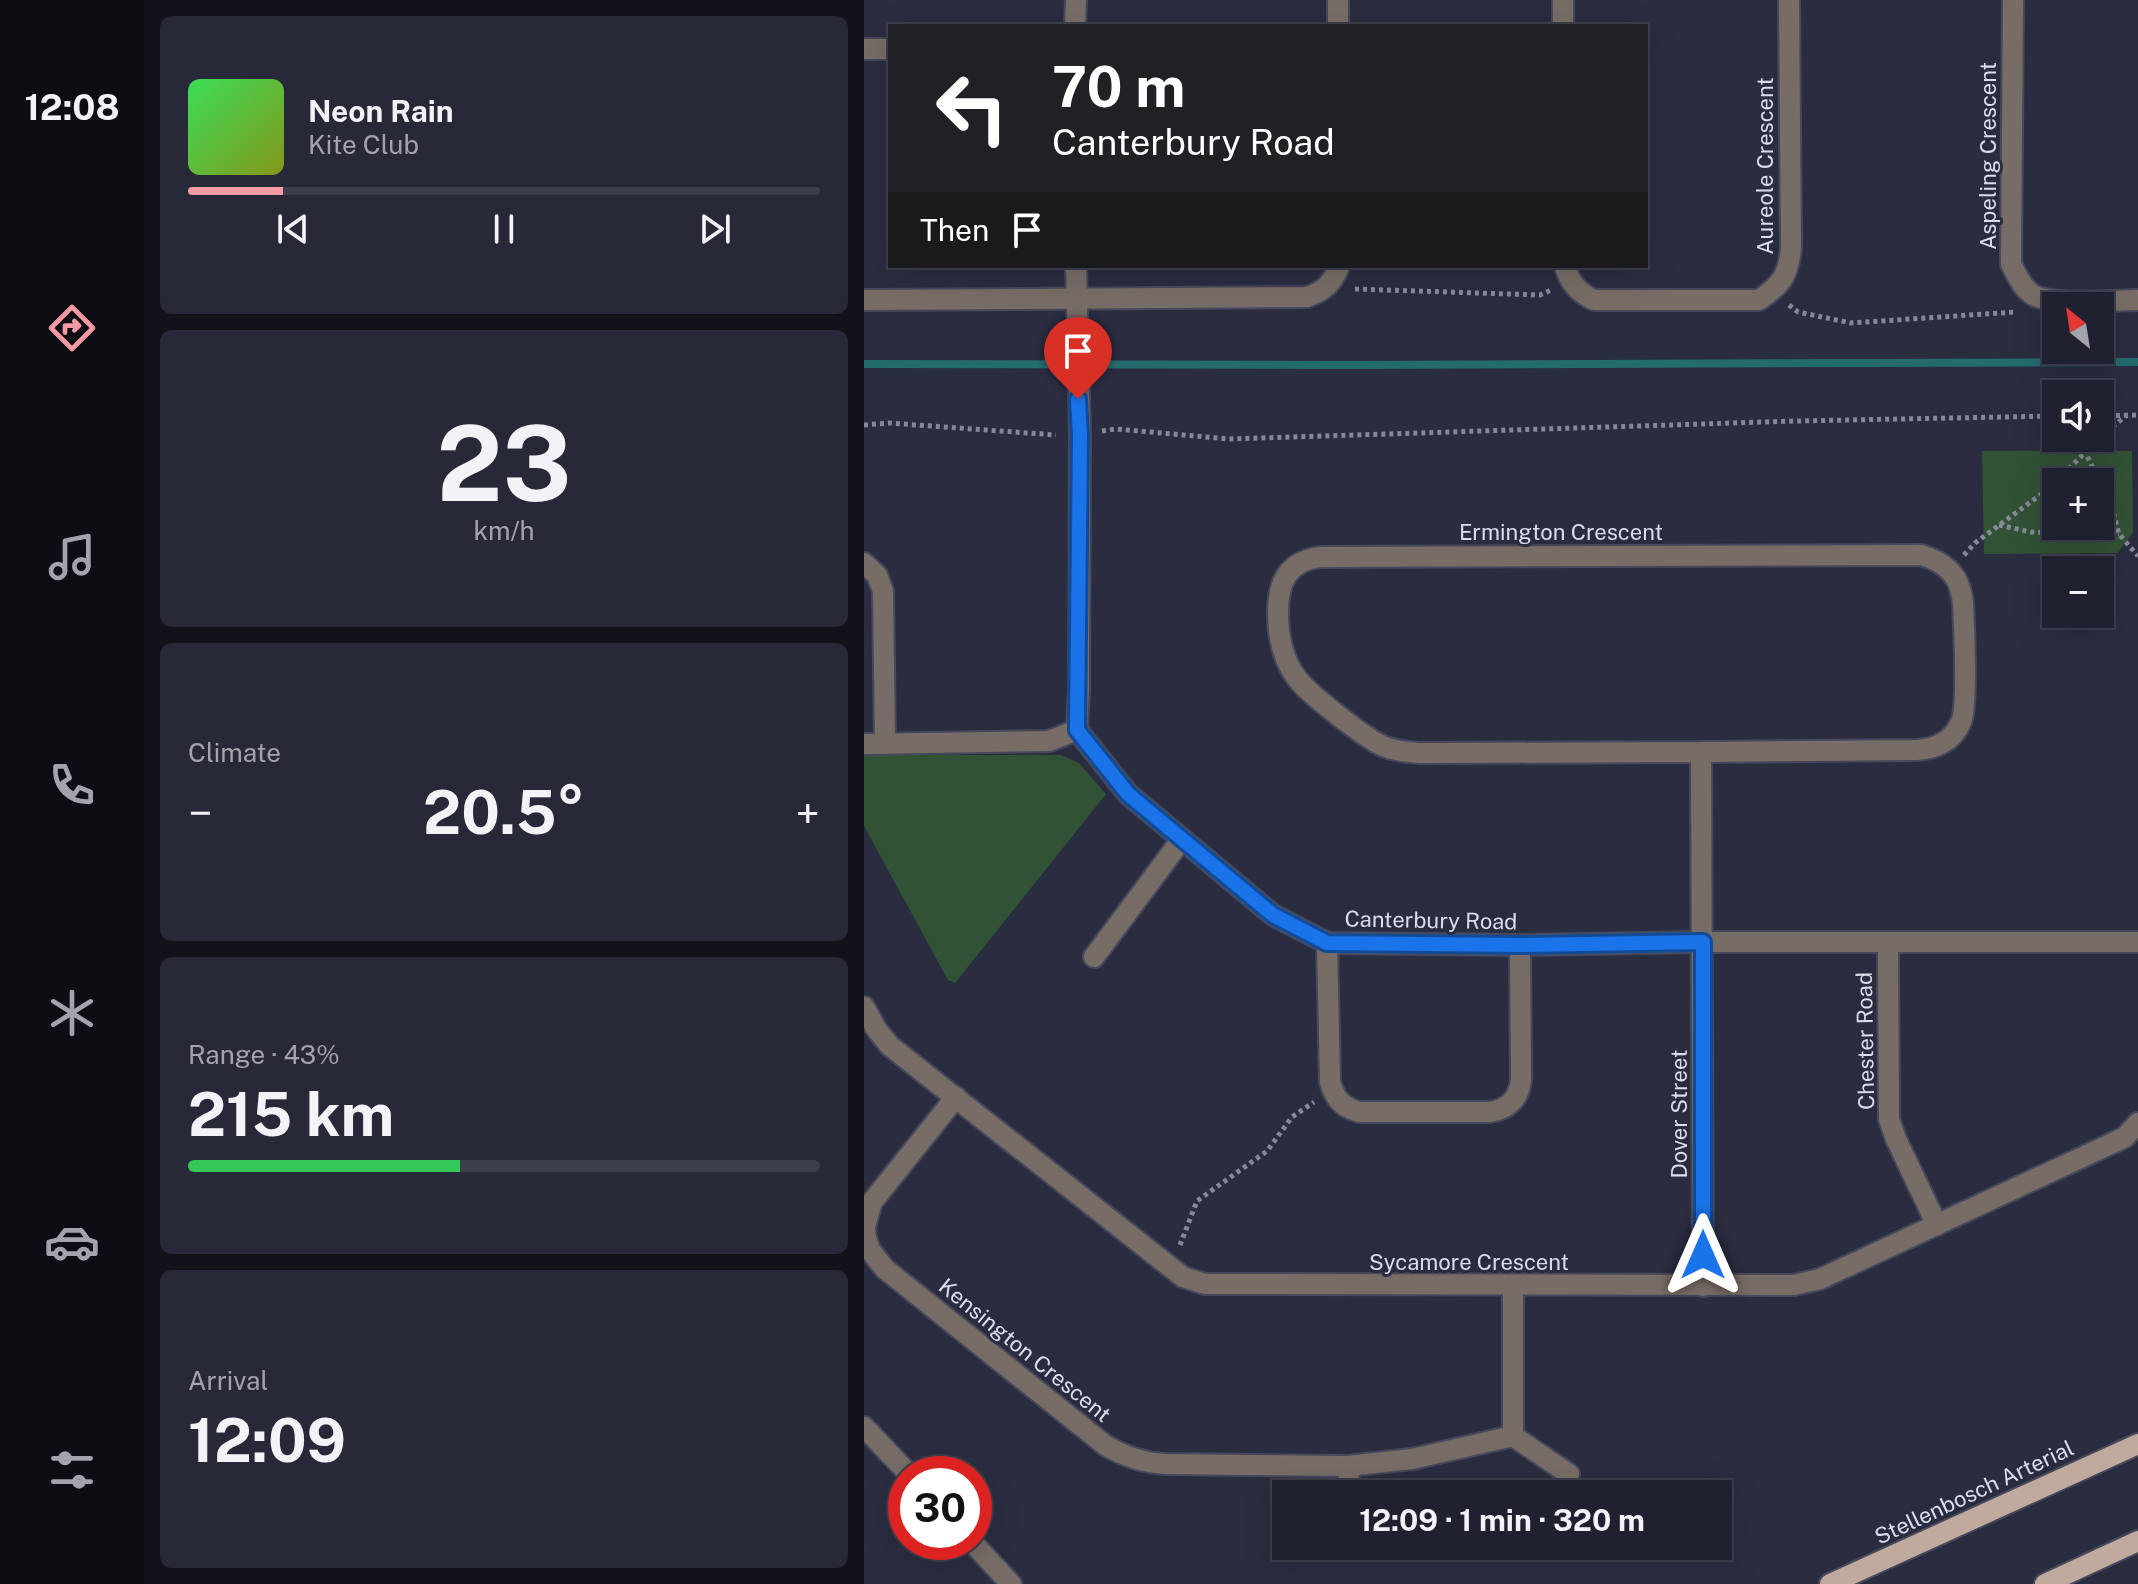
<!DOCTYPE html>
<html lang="en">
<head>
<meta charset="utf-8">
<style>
  body { margin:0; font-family:"Public Sans",sans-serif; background:#282938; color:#f1f3f6; height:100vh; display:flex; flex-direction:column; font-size:30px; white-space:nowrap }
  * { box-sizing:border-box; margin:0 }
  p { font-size:26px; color:#a2a3ab }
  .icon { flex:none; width:44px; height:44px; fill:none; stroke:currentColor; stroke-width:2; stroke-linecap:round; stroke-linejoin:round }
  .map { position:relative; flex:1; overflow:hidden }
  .sheet { display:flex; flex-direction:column; gap:16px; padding:16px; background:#12121a; width:720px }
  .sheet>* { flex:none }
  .hud { position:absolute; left:24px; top:24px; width:760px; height:244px; border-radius:0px; box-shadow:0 8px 32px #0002,0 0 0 2px #3d3e4c; background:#202124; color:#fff; overflow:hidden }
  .needle { width:52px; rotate:330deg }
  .fabs { position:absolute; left:1178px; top:292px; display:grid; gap:16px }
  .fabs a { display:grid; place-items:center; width:72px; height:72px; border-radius:0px; background:#202130; box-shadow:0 8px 32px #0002,0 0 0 2px #3d3e4c; font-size:40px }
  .speed { position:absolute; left:24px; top:1456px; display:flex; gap:16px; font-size:40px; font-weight:700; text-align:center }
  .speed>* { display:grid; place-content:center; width:104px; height:104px; border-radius:50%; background:#202130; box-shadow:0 8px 32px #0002,0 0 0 2px #3d3e4c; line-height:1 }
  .speed .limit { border:12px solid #d22; background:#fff; color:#111 }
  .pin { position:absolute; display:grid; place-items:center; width:68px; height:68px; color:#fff; margin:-82px -34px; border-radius:50% 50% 50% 0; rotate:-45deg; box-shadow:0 0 8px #0007 }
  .pin .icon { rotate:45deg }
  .me { position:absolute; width:88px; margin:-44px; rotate:0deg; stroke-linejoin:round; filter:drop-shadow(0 0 6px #0008) }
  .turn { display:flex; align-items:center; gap:28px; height:168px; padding:0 32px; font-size:36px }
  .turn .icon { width:104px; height:104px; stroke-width:2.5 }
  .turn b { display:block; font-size:56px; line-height:68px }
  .then { display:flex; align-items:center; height:76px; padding:0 32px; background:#0003; gap:16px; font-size:30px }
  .big { font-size:60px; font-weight:700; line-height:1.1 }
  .sheet .widget { flex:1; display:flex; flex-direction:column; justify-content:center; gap:12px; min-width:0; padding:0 28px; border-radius:12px; background:#282938 }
  .sheet .dial { align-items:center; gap:0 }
  .dial b { font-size:104px; line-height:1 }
  .song { display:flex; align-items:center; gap:24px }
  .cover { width:96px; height:96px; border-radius:12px; background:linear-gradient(135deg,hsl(130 70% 55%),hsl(70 70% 35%)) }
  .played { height:8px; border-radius:4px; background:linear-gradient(90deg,#f49aa5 15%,#3d3e4c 15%) }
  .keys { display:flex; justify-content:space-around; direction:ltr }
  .heat { display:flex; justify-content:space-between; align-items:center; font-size:44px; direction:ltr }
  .charge { height:12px; border-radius:6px; background:linear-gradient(90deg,#34c759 43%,#3d3e4c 0) }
  .trip { position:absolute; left:408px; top:1480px; width:460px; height:80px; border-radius:0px; background:#202130; box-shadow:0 8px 32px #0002,0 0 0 2px #3d3e4c; font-weight:700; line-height:80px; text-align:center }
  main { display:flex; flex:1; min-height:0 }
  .dock { display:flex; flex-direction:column; width:144px; justify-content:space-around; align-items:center; background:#0d0d13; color:#a2a3ab }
  .dock .icon { width:56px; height:56px }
  .dock .on { color:#f49aa5 }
  .dock b { font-size:36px; color:#f1f3f6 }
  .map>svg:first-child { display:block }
  .green { fill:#325235; fill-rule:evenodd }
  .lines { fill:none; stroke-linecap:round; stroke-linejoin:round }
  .stream { stroke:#236b6d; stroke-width:8 }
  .minor-casing { stroke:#46485b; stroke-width:24 }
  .major-casing { stroke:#46485b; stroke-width:24 }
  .path { stroke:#868898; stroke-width:5; stroke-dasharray:4 4; stroke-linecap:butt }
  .minor { stroke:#776c66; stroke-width:20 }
  .major { stroke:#c0aa9e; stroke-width:20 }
  .route-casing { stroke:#114b97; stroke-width:20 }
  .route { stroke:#1a73e8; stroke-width:14 }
  .labels { text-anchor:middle; stroke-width:6; stroke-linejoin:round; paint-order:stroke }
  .street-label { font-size:22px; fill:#dbddea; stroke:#2a2c40 }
</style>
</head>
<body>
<main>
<nav class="dock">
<b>12:08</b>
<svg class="icon on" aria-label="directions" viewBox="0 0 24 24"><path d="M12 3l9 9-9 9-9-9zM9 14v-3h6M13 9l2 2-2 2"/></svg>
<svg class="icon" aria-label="music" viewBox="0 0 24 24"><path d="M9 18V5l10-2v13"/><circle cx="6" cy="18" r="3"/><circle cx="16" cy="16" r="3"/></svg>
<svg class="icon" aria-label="phone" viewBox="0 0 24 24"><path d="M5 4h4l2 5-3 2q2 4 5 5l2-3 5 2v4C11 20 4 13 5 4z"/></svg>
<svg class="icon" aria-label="climate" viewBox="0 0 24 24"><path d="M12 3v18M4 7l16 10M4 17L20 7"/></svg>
<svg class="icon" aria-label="car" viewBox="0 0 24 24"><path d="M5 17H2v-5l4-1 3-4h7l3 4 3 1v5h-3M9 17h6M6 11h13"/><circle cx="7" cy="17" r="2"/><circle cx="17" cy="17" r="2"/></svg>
<svg class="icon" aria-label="filters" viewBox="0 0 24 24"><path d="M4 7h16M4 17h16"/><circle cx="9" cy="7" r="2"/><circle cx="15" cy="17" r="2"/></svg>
</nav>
<section class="sheet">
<div class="widget">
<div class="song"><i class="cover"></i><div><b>Neon Rain</b><p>Kite Club</p></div></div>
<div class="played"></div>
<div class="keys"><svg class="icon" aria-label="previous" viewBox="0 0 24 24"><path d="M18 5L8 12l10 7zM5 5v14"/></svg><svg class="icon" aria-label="pause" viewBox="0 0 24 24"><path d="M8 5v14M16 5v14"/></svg><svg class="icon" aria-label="next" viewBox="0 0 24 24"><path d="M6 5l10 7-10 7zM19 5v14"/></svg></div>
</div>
<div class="widget dial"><b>23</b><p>km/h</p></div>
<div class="widget"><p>Climate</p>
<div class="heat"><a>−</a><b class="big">20.5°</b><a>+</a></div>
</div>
<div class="widget"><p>Range · 43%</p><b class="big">215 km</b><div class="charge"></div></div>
<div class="widget"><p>Arrival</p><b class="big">12:09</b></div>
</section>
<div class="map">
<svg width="1274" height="1584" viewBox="0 0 1274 1584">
  <rect width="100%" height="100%" fill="#2a2c40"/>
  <g class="green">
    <path d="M1118,451H1268L1269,532L1254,553L1120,554ZM1192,482H1236V526H1192Z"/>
    <path d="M0,755H197L215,763L242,794L91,983L84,980L0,826Z"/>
  </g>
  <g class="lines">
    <path class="stream" d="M0,364L483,365L1274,362"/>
    <defs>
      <g id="minor">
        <path d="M474,0V26"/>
        <path d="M699,0V26"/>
        <path d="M1149,0L1147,264C1153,275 1158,288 1169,295C1188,306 1249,300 1274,300"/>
        <path d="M211,26L212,0"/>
        <path d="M0,49H26"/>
        <path d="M212,266L216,436L215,689L213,730L264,794L409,915L463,943L656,945L839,942H1274"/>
        <path d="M701,266C705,283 715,293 730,300H895C917,285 925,275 927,247L925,0"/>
        <path d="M0,300L443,297C460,291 469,283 475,266"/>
        <path d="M0,563L13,575L19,591L21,744"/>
        <path d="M0,744L185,741L213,730"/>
        <path d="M837,752L555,753C542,752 530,751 519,746C501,738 443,693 432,677C418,658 414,637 414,613C414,582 423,562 456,557L1057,555C1071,559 1084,566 1092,579C1096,586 1098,595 1099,603C1100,624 1104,707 1097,722C1089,741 1072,749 1053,750L837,752L839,1286"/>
        <path d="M1024,942L1025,1119L1032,1139L1073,1225"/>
        <path d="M463,943L466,1082C471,1099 478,1107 495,1112H626C645,1109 655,1098 657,1080L656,945"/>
        <path d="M230,957L318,839"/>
        <path d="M0,1007L13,1030L26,1046L319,1277L341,1284L930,1285L956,1279L1253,1141L1261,1137L1274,1123"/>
        <path d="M92,1097L8,1202L1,1226L2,1238L6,1250L21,1269L241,1445C261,1457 279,1463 302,1464L484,1466L548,1459L649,1436V1286"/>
        <path d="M0,1427L45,1474"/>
        <path d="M649,1436L705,1474"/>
        <path d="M484,1466L486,1494"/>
        <path d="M108,1542L147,1584"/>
      </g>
      <g id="major">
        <path d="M966,1584L1274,1444"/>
        <path d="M1181,1584L1274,1541"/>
      </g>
    </defs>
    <use href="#minor" class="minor-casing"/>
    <use href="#major" class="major-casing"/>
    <g class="path">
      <path d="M491,289L676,295L687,290"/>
      <path d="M925,305L934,312L987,323L1151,312"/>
      <path d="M1236,416L1274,415"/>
      <path d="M0,425L25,423L192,435"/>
      <path d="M238,431L252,429L365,439L932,421L1192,416"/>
      <path d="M1236,437L1263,415"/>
      <path d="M1209,438L1221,451L1235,482"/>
      <path d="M1236,484L1249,511L1255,534L1274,556"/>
      <path d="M1135,525L1167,532L1255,534"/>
      <path d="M1100,555L1111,543L1187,487L1235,438"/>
      <path d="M316,1245L333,1201L403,1151L428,1117L450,1102"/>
    </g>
    <use href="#minor" class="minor"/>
    <use href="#major" class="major"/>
  </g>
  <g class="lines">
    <defs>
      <path id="route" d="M214,399L216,436L213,730L264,794L409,915L463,943L656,945L839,942V1255"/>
    </defs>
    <use href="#route" class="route-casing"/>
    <use href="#route" class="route"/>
  </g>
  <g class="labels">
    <g class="street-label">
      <text transform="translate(1124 156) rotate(-90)" y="8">Aspeling Crescent</text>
      <text transform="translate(901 166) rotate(-90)" y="8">Aureole Crescent</text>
      <text x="697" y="540">Ermington Crescent</text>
      <text transform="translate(567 920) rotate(1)" y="8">Canterbury Road</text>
      <text transform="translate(1001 1041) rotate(-91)" y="8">Chester Road</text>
      <text transform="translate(815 1114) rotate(-90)" y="8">Dover Street</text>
      <text x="605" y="1270">Sycamore Crescent</text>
      <text transform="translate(161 1350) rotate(39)" y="8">Kensington Crescent</text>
      <text transform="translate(1110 1492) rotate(-25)" y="8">Stellenbosch Arterial</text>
    </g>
  </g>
</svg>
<div class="fabs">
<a><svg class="needle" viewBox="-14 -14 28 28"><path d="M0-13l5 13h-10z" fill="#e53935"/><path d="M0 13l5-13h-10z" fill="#a2a3ab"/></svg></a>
<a><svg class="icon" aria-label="sound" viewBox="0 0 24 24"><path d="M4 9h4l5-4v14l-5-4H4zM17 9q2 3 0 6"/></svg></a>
<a>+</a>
<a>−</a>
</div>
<div class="speed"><div class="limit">30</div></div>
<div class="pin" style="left:214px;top:399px;background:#d93025"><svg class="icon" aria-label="arrive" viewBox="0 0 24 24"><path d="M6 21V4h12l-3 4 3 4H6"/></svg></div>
<svg class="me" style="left:839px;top:1255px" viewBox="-20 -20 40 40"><path d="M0-17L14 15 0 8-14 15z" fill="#1a73e8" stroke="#fff" stroke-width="4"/></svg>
<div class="trip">12:09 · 1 min · 320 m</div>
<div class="hud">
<div class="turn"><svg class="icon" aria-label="left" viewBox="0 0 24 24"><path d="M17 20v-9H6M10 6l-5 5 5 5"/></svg><div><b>70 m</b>Canterbury Road</div></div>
<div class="then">Then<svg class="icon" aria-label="arrive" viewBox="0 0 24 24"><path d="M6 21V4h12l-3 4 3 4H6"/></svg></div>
</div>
</div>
</main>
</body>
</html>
